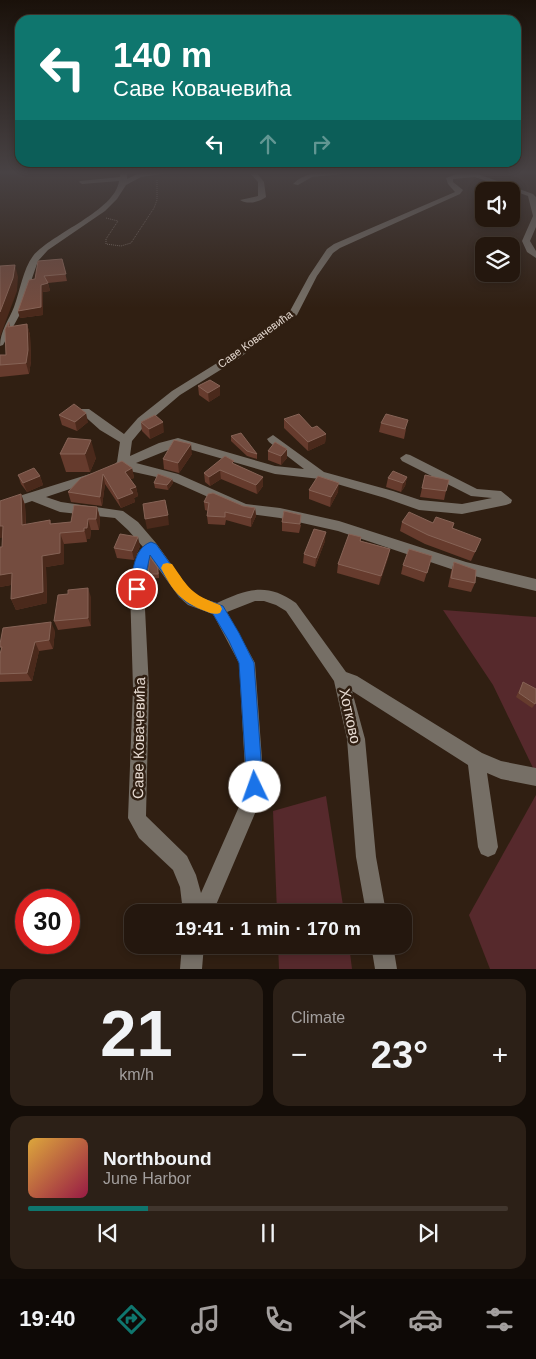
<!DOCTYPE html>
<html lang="en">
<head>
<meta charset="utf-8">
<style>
  body { margin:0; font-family:Helvetica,sans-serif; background:#2c2017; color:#f1f3f6; height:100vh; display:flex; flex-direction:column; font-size:19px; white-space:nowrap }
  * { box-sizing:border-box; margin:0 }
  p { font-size:16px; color:#a39f9e }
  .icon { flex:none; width:28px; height:28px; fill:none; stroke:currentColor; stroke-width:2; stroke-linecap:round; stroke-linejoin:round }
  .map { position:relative; height:969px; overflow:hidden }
  .sheet { display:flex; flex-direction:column; gap:10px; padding:10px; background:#140d08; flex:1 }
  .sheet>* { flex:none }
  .top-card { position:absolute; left:15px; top:15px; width:506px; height:152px; border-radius:15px; box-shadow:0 2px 8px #0003,0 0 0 1px #41362e; background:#0f766e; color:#fff; overflow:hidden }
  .tools { position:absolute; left:475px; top:182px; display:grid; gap:10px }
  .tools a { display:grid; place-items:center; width:45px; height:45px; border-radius:10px; background:#24170e; box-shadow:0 2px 8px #0003,0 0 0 1px #41362e; font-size:25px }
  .speed { position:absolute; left:15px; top:889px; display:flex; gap:10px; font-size:25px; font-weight:700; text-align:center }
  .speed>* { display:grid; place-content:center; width:65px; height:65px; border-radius:50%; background:#24170e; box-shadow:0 2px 8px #0003,0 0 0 1px #41362e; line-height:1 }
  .speed .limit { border:8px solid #d22; background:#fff; color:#111 }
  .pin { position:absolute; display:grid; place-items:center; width:42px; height:42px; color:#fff; margin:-21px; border:2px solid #fff; border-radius:50%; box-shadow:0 1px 5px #0007 }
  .me { position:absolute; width:55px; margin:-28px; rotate:357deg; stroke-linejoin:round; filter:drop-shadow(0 0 4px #0008) }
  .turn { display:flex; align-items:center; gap:18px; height:105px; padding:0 15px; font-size:22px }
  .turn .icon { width:65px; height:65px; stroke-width:2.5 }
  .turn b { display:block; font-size:35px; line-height:42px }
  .lanes { display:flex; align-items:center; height:48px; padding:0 15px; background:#0003; justify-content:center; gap:25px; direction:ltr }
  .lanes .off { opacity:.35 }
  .big { font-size:38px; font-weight:700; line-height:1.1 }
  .sheet .tile { flex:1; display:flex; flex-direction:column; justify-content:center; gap:8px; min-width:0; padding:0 18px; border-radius:15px; background:#2c2017 }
  .sheet .dial { align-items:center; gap:0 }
  .dial b { font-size:65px; line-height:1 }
  .song { display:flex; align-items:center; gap:15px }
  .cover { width:60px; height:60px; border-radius:8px; background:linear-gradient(135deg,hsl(40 70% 55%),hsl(340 70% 35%)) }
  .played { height:5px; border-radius:2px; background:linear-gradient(90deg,#0f766e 25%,#41362e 25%) }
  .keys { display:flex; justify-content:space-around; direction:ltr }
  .heat { display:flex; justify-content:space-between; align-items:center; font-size:28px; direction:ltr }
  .sheet .tiles { flex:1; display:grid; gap:10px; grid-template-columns:1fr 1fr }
  .tile:last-child { grid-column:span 2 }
  .trip { position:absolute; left:124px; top:904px; width:288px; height:50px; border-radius:15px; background:#24170e; box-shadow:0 2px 8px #0003,0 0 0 1px #41362e; font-weight:700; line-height:50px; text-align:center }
  .tabs { display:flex; height:80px; justify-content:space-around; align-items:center; background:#0e0906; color:#a39f9e }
  .tabs .icon { width:35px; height:35px }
  .tabs .current { color:#0f766e }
  .tabs b { font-size:22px; color:#f1f3f6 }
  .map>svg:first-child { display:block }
  .green { fill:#56292c }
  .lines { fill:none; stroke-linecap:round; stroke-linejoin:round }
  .path { stroke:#7d6e63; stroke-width:1; stroke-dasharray:1 1; stroke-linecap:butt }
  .minor { fill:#766f66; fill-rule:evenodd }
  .wall { fill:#663b2d }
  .shaded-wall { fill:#4a291b }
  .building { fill:#744c3f; stroke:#866356 }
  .route { fill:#1a73e8; stroke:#114b97 }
  .slow { fill:#f59e0b }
  .labels { text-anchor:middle; stroke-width:5; stroke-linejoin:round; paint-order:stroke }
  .far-street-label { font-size:11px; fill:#e7dbd2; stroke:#301f12 }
  .near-street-label { font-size:15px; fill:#e7dbd2; stroke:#301f12 }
</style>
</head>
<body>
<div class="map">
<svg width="536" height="969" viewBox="0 0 536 969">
  <rect width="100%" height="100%" fill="#301f12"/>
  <g class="green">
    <path d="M443,610L536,617V774L493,685Z"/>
    <path d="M536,795V969H490L469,915Z"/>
    <path d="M326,796L344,912H277L273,811Z"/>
    <path d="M278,945H349L352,969H279Z"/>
  </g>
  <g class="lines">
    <path class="path" d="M106,218L118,221L106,239V244L121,246L131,243L154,208L157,200V180"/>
    <g class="minor">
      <path d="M121,172H127V179L139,173L176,172L141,177L126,185L117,199L105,211L48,250L38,261L19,316L3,345L0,346C0,331 9,320 14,307C20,291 23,269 33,256C52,233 115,211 119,181L82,184L79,182L80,181L120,177Z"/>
      <path d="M249,172H256L264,182L266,197C259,202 248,205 240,200L258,196V182Z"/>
      <path d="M362,172L312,177L298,185L293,184C310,167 339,172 362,172Z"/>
      <path d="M459,173L478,174L533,194L536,197V227L530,241L536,251V258L527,252L522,241L533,216L528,196L475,177L453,179V182L463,190L460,194L340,248L333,253L317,276L297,315L238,359L180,395L146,424L132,441L130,456L159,443L178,438L275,466L304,469L269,442L267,439L273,435L324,472L393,491L420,500L462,504L492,498L471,496L402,461L400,458L406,454L410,455L477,489L501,491L512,500L511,503L506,505L462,514L419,510L385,498L320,479L275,474L178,446L136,463L178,474L246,504L280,508L339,521L466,562L536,579V591L466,574L338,531L280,518L244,513L170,480L116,468L114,465L117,462L120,442L100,430L81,413L79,411L81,409H89L124,434L138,418L172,391L230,355L290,311L309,276L327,249L334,244L455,192L448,184L446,178Z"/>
      <path d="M93,473L97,474L99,477L97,480L46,497L61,502L123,511L138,522L156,543L189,589L198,597L217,603C247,589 267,582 296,603L346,672L357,676L482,753L501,761L536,768V786L501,779L487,773L498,847L495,854L488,857L481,854L478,847L468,765L352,691L365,739L376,857L386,912H366L356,857L347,739L334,681L286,611L276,605L264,601H255L227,612L255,663L264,787L256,811L213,912H183L180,887L173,870L139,838L128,818L133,688L130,589L137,554L143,547L128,530L115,518L60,512L32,501L0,512V502ZM150,557L179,597L188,605L213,614L239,663L246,787L238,809L201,893L196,875L187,856L146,816L149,688L144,589Z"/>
      <path d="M182,945H204L202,969H180Z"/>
      <path d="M371,945H393L397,969H375Z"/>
    </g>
  </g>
  <g class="wall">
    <path d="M62,259L67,281L48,283L50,291L43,292V315L20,318L18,311L35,279Z"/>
    <path d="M9,322L10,327L27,324L30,335L31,361L29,374L0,377V355H6Z"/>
    <path d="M198,386L220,395L209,402L199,395Z"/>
    <path d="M59,415L88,422L77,431L62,425Z"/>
    <path d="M284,419L312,428L326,434L325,443L308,451L284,428Z"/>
    <path d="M141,422L164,432L150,439L142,431Z"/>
    <path d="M381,423L406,429L404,439L379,432Z"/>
    <path d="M231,436L257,454V459L247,456L231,441Z"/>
    <path d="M68,438L96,458L90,472H66L60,454Z"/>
    <path d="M275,442L287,458L281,465L268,460V451Z"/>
    <path d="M192,454L179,473L164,469L163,459Z"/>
    <path d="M235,464L263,486L257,494L221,479L210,486L205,482L204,473Z"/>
    <path d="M132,468L134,478L130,479L136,487L138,496L134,498L135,502L121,508L105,484L102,506L71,502L68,492L81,478Z"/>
    <path d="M18,475L40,476L43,485L27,492L21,484Z"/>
    <path d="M425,475L446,491L444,500L420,497Z"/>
    <path d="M407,477L405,486L401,492L386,487L388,478Z"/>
    <path d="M172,479L173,483L168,490L155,488L154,483Z"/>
    <path d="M309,490L338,492L330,507L309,499Z"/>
    <path d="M21,494L25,505L26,525L50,520L51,524L71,522L97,507L100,518L99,530H91L90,539H87V542L64,544V564L46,567L47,603L16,610L11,599V585L0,587V547H2Z"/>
    <path d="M204,502L255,508L256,516L251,527L226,520L225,525L208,524L207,516L208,511L205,510Z"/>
    <path d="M284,511L301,525L299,533L282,531V522Z"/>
    <path d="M402,522L454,523L453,528L477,548L471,561L425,544L400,531Z"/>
    <path d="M361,537V541L390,549L388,558L379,585L337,573L338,564Z"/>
    <path d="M325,541L315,567L303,563L304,554Z"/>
    <path d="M140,546L134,560L117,558L114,548Z"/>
    <path d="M432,556L424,582L401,574L403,565Z"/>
    <path d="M454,562L475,583L471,592L448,587L451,572Z"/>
    <path d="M159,572V578L149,579L148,574Z"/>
    <path d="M68,594L91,597V626L58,630L54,621Z"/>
    <path d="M55,631L53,649L39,651L32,681L0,682V654L1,649L0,644Z"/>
    <path d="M523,682L536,703L532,708L516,697Z"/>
  </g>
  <g class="shaded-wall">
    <path d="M15,265L18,277L17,291L0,337V312Z"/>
    <path d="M48,283L50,291L43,292V315L20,318L18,311L41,285Z"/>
    <path d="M27,324L30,335L31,361L29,374L26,363Z"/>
    <path d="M220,386V395L209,402L208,393Z"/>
    <path d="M86,413L88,422L77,431L75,422Z"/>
    <path d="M163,422L164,432L150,439L149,429Z"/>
    <path d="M326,434L325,443L308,451V442Z"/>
    <path d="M91,440L96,458L90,472L85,454Z"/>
    <path d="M191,444L192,454L179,473L178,463Z"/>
    <path d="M287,449V458L281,465V456Z"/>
    <path d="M132,468L134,478L127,481L125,472Z"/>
    <path d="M220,470L221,479L210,486L209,477Z"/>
    <path d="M103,474L105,484L102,506L100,497Z"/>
    <path d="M40,476L43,485L27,492L23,483Z"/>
    <path d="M263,477V486L257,494L256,485Z"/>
    <path d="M407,477L405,486L401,492L403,483Z"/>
    <path d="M172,479L173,483L168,490L167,485Z"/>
    <path d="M339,483L338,492L330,507L331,497Z"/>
    <path d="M136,487L138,496L134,498L135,502L121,508L118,499L130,489Z"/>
    <path d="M21,494L25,505L26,536L22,525Z"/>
    <path d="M97,507L100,518L99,530L96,519Z"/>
    <path d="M255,508L256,516L251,527V518Z"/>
    <path d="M168,515L169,525L147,529L145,519Z"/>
    <path d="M88,519L91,530L90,539H87V542L84,528Z"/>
    <path d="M0,526H3L8,537L0,538Z"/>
    <path d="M326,532L325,541L315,567L316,558Z"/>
    <path d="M60,533L64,544V564L46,567L47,603L16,610L11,599L42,556Z"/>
    <path d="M138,537L140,546L134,560L132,551Z"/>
    <path d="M390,549L388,558L379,585L381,576Z"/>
    <path d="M12,573L16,584L0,587V575Z"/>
    <path d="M88,588L91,597V626L88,618Z"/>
    <path d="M51,622L55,631L53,649L49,640Z"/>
    <path d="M35,642L39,651L32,681L27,673Z"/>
  </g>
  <g class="building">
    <path d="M62,259L66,274L44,276L48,283L41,285V307L18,311L29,280L35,279L38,261Z"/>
    <path d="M15,265L13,278L0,312V266Z"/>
    <path d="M9,322L8,327L27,324L28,350L26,363L0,365V355H6L5,329Z"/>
    <path d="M210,380L220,386L208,393L198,386Z"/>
    <path d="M74,404L86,413L75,422L59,415Z"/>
    <path d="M299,414L312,428L317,426L326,434L308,442L284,419Z"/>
    <path d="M386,414L408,420L405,429L381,423Z"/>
    <path d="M155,415L163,422L149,429L141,422Z"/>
    <path d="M241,433L257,454L247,451L231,436Z"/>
    <path d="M68,438L91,440L85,454H60Z"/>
    <path d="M174,440L191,444L178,463L163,459Z"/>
    <path d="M275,442L287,449L281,456L268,451Z"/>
    <path d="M225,456L234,461L232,463L263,477L256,485L220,470L209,477L204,473Z"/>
    <path d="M122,461L132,468L125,472L136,487L130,489L133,493L118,499L103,474L100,497L68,492L81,478Z"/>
    <path d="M34,468L40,476L23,483L18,475Z"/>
    <path d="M393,471L407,477L403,483L388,478Z"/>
    <path d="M158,474L172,479L167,485L154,483Z"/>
    <path d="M425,475L449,480L446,491L422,488Z"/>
    <path d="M318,476L339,483L331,497L309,490Z"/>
    <path d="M213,493L243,506L255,508L251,518L225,512V517L207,516L209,503L204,502L208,494Z"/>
    <path d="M21,494L22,525L50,520V524L71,522L74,505L97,507L96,519H88L87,528H84V531L60,533V553L42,556L43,592L11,599L12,573L0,575V547H2L3,526H0V501Z"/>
    <path d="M165,500L168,515L145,519L143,504Z"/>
    <path d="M284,511L301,515L300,524L282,522Z"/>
    <path d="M409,512L433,523L436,517L454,523L452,528L481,539L475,552L428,535L402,522Z"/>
    <path d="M314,529L326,532L316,558L304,554Z"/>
    <path d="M120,534L138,537L132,551L114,548Z"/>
    <path d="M349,534L361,537L360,541L390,549L381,576L338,564Z"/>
    <path d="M409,549L432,556L427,573L403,565Z"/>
    <path d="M150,557L158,568V574H148Z"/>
    <path d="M454,562L476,570L475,583L451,578Z"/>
    <path d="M88,588V618L54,621L58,595L68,594V590Z"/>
    <path d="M51,622L49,640L35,642L27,673L0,674V654L2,647H0V644L3,628Z"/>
    <path d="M523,682L536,689V702L535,704L519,693Z"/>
  </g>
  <linearGradient id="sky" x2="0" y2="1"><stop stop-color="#1a110a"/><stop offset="0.56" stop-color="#484244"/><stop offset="1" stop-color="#484244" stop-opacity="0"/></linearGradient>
  <rect width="536" height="308" fill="url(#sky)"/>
  <path class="route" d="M151,542L156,544L189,590L198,597L223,606L239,633L254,663L263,787L261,792L255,795L249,792L247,787L239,663L229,641L213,614L189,604L180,597L150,555L142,593L137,594L132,593L130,589C133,573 133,548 151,542Z"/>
  <path class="slow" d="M167,563L172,564C189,589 191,594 220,605L222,609L220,613C214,615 210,613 205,611C181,602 172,590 161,568L163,564Z"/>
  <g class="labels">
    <g class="far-street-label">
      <text transform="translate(255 339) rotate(-36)" y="4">Саве Ковачевића</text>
    </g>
    <g class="near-street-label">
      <text transform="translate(350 716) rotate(78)" y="5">Хотково</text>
      <text transform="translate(139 738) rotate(-89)" y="5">Саве Ковачевића</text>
    </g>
  </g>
</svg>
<div class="tools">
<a><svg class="icon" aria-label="sound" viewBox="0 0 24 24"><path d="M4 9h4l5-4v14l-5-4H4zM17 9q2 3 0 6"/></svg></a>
<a><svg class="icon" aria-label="layers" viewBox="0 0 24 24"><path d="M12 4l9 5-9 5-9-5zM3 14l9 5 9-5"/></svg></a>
</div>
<div class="speed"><div class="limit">30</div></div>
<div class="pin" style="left:137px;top:589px;background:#d93025"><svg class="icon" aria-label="arrive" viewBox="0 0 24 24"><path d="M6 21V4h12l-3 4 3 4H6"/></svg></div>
<svg class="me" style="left:255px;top:787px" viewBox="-20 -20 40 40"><circle r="19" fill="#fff"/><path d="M0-13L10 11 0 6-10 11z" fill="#1a73e8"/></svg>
<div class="trip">19:41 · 1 min · 170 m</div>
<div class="top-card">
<div class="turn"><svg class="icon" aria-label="left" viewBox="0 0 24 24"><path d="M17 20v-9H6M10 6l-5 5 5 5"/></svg><div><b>140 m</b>Саве Ковачевића</div></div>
<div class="lanes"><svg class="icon" aria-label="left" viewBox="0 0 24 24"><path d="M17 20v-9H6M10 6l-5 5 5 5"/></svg><svg class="icon off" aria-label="ahead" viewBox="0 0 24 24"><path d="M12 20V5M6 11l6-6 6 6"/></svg><svg class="icon off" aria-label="right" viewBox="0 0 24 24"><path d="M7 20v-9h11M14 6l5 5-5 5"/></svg></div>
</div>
</div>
<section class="sheet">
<div class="tiles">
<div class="tile dial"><b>21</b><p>km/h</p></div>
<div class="tile"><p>Climate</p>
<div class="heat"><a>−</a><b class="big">23°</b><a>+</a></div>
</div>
<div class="tile">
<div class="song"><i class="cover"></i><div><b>Northbound</b><p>June Harbor</p></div></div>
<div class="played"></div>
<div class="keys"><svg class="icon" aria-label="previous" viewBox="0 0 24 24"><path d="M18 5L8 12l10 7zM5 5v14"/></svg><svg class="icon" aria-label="pause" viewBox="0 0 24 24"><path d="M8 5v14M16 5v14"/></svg><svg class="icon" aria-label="next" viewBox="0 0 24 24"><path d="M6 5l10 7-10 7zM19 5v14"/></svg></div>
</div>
</div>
</section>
<nav class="tabs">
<b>19:40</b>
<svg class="icon current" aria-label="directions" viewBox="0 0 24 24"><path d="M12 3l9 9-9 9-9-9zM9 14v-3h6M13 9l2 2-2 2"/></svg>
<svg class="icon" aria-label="music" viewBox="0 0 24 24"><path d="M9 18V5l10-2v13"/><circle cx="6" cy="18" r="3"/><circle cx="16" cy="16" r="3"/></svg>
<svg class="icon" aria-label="phone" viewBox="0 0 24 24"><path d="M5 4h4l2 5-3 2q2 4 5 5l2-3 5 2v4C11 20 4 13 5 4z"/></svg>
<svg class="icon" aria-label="climate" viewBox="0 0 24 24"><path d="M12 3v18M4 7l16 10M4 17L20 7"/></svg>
<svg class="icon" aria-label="car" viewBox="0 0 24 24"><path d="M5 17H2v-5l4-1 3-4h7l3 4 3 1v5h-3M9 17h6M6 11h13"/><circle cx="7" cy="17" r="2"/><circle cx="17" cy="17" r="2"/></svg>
<svg class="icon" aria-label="filters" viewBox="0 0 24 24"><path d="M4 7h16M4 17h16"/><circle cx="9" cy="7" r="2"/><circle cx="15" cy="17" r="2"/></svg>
</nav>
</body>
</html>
